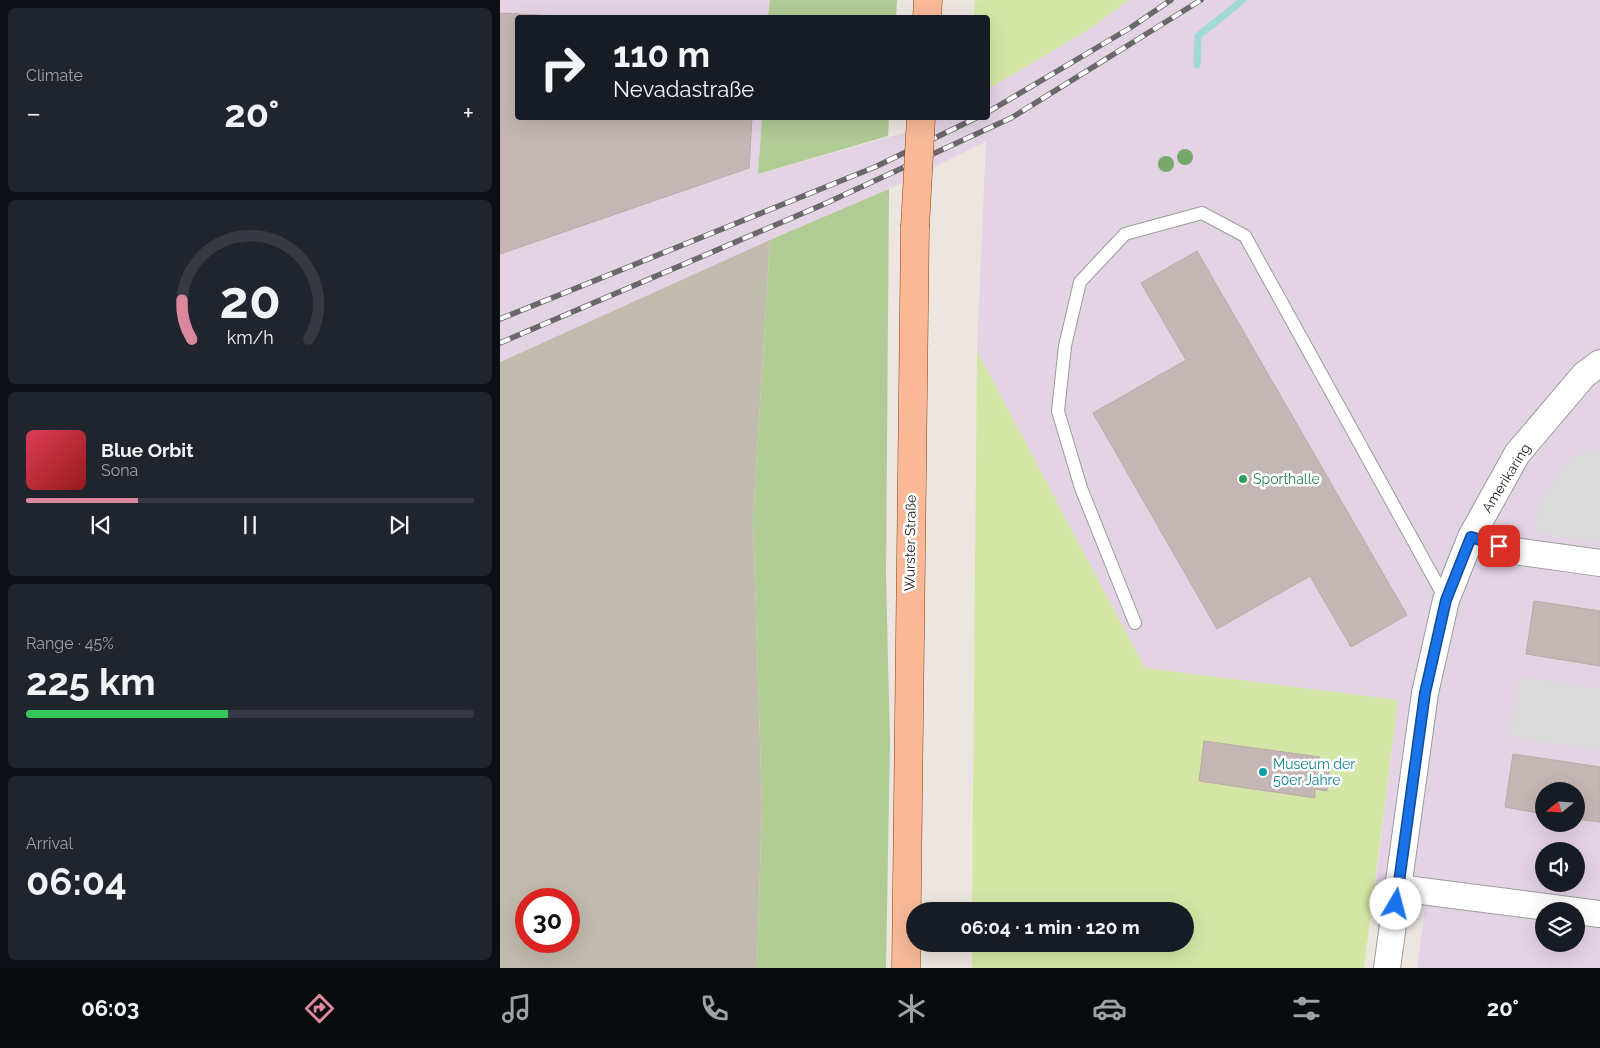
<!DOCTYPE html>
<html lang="en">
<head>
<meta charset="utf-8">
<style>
  body { margin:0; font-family:Raleway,sans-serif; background:#20242c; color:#f1f3f6; height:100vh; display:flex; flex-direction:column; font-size:19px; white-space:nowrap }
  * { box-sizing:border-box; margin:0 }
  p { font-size:16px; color:#9ea1a6 }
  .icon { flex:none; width:28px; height:28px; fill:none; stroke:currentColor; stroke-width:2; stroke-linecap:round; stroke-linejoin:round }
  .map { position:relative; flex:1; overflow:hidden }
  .panel { display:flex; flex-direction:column; gap:8px; padding:8px; background:#0d0f14; width:500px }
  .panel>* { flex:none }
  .hud { position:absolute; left:15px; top:15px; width:475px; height:105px; border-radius:5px; box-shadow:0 5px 20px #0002; background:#171b24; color:#f1f3f6; overflow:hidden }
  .needle { width:32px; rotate:252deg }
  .fabs { position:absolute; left:1035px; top:782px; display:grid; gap:10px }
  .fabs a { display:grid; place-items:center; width:50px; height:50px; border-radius:50%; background:#171b24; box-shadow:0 5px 20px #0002; font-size:25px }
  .speed { position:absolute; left:15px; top:888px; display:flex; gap:10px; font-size:25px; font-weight:700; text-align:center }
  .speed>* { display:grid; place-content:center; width:65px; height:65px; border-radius:50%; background:#171b24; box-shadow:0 5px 20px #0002; line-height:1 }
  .speed .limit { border:8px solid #d22; background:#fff; color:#111 }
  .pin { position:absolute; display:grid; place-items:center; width:42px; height:42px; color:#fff; margin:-21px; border-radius:10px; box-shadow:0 2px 8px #0006 }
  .me { position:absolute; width:55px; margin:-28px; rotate:8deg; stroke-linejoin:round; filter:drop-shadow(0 0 4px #0008) }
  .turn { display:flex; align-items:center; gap:18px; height:105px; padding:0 15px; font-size:22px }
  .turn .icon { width:65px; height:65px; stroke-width:2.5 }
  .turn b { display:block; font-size:35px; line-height:42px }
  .big { font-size:38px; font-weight:700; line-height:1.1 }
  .panel .widget { flex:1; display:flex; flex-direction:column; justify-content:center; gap:8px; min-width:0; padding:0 18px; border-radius:8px; background:#20242c }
  .panel .dial { align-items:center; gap:0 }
  .dial svg { height:130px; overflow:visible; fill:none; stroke:#363941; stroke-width:7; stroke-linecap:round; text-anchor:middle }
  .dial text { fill:#f1f3f6; stroke:none }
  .song { display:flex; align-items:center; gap:15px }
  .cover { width:60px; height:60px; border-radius:8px; background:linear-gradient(135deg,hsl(350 70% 55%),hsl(0 70% 35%)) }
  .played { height:5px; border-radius:2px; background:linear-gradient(90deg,#db889d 25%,#363941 25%) }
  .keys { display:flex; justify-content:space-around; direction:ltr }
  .heat { display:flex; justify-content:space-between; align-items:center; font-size:28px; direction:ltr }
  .charge { height:8px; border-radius:4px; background:linear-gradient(90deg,#34c759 45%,#363941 0) }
  .trip { position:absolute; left:406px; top:902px; width:288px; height:50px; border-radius:25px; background:#171b24; box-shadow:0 5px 20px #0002; font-weight:700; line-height:50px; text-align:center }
  .menu { display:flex; height:80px; justify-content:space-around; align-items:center; background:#090b0e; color:#9ea1a6 }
  .menu .icon { width:35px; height:35px }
  .menu .selected { color:#db889d }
  .menu b { font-size:22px; color:#f1f3f6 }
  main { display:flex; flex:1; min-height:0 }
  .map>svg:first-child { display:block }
  .industrial { fill:#e4d2e5; fill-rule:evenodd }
  .construction { fill:#c0bbac; fill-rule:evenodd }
  .grass { fill:#d4e6a6 }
  .forest { fill:#b1cb95 }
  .parking { fill:#dbdbdb }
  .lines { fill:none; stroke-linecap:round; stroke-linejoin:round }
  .stream { stroke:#a1d9d9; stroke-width:7 }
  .building { fill:#c3b6b4; stroke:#bda8a3 }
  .lane-casing { stroke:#9c9c9c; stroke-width:14 }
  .street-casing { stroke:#9c9c9c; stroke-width:28 }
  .primary-casing { stroke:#8d4004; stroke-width:29 }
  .lane { stroke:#fff; stroke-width:12 }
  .street { stroke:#fff; stroke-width:26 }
  .primary { stroke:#f9b998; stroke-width:28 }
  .rail-casing { stroke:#696969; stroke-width:5.5 }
  .rail { stroke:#fff; stroke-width:4; stroke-dasharray:11; stroke-linecap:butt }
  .primary-bridge-casing { stroke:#8d4004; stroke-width:29; stroke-linecap:butt }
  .primary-bridge { stroke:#f9b998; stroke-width:28 }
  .tree { fill:#7aa76c }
  .route-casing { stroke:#114b97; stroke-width:12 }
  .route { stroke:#1a73e8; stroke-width:9 }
  .leisure-dot { fill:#2e9e5b; stroke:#fff; stroke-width:2 }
  .culture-dot { fill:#0f9aa8; stroke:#fff; stroke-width:2 }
  .labels { text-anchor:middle; stroke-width:5; stroke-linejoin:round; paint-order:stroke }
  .street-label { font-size:14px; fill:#1b1b1b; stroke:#fff }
  .leisure-label { font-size:14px; fill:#27864d; stroke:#fff; text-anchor:start }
  .culture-label { font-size:14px; fill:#0d838f; stroke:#fff; text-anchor:start }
</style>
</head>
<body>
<main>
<section class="panel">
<div class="widget"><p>Climate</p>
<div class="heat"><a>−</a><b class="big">20°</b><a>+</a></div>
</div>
<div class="widget dial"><svg viewBox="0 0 100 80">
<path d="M14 69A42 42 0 1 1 86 69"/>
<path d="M14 69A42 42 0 0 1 8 45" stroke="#db889d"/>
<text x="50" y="56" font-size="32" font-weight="700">20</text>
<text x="50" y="72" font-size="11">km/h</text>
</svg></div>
<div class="widget">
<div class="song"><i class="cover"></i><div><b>Blue Orbit</b><p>Sona</p></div></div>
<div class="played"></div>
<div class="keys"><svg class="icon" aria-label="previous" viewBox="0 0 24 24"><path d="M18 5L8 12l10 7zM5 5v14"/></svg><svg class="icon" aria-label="pause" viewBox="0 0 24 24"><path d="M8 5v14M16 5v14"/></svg><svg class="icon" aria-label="next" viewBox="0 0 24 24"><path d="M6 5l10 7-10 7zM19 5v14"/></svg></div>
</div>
<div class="widget"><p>Range · 45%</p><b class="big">225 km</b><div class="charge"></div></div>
<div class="widget"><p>Arrival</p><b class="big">06:04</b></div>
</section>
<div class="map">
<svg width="1100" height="968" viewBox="0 0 1100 968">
  <rect width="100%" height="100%" fill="#ece5e0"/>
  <path class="industrial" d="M0,0H270L268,17L18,18V118H262L258,174L411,131L436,118H488V89L591,28L629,0H1100V968H917L926,903L874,896L898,700L645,668L477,351L486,141L407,181L0,362ZM1044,791H1076V824H1044ZM1044,851H1076V884H1044ZM1044,911H1076V944H1044Z"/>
  <path class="construction" d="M270,240L253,520L262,805L257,968H0V362ZM26,899H69V941H26Z"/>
  <g class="grass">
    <path d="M475,0H629L591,28L488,89V18L474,17Z"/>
    <path d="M477,351L645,668L898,700L864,968H472V944H685V911H472Z"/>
  </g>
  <g class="forest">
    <path d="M270,0H397L396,17H268Z"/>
    <path d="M262,118H389L388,136L258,174Z"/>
    <path d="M389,189L386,576L390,741L386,968H257L262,805L253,520L270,240Z"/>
  </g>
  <g class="parking">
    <path d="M1088,449L1100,451V543L1054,537L1034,529L1040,501L1066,463Z"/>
    <path d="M1019,677L1100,688V751L1010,737Z"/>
  </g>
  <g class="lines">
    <path class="stream" d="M697,65L698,36L743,0"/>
  </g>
  <g class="building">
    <path d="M0,13L98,18H18V118H252L249,168L0,254Z"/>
    <path d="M697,251L907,615L851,647L810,576L717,629L593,413L686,360L641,283Z"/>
    <path d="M1034,601L1100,611V666L1026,654Z"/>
    <path d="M704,741L820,757L819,765L830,767L827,791L815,789V798L699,781Z"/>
    <path d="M1013,754L1100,767V822L1076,819V791H1044V814L1005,807Z"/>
  </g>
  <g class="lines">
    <defs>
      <path id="lane" d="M635,623L581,488L558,411L565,346L580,282L625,234L702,213L745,236L946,600"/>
      <g id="street">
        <path d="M971,537L1014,551L1100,563"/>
        <path d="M898,888L1100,914"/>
        <path d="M887,968L925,693L946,600L971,537L1017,454L1084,375L1100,363"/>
      </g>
      <g id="primary">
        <path d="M427,18L428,0"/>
        <path d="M406,968L415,227"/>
      </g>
    </defs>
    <use href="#lane" class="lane-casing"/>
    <use href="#street" class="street-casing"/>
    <use href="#primary" class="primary-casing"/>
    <use href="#lane" class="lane"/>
    <use href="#street" class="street"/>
    <use href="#primary" class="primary"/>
    <defs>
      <g id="rail">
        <path d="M488,112L630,28L671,0"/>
        <path d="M0,319L375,167L476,118"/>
        <path d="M0,343L322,205L511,118L701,0"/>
      </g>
    </defs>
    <use href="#rail" class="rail-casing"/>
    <use href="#rail" class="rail"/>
    <defs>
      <path id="primary-bridge" d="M415,227L421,118"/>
    </defs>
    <use href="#primary-bridge" class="primary-bridge-casing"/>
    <use href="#primary-bridge" class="primary-bridge"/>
  </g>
  <g class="tree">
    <circle cx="685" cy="157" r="8"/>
    <circle cx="666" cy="164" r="8"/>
  </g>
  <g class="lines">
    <defs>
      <path id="route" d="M896,904L925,693L946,600L971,537L999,546"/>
    </defs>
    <use href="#route" class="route-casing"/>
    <use href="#route" class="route"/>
  </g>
  <circle class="leisure-dot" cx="743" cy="479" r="5"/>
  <circle class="culture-dot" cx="763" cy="772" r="5"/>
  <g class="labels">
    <g class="street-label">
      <text transform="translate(1006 478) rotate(-58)" y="5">Amerikaring</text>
      <text transform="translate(410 543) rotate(-89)" y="5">Wurster Straße</text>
    </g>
    <g class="leisure-label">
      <text x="753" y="484">Sporthalle</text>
    </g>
    <g class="culture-label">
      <text x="773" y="769">Museum der<tspan x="773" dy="16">50er Jahre</tspan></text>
    </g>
  </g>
</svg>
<div class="fabs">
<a><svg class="needle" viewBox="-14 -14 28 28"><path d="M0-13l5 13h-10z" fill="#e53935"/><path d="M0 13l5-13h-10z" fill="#9ea1a6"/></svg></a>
<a><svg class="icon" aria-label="sound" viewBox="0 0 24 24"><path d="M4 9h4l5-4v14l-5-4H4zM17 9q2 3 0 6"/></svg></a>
<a><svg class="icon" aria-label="layers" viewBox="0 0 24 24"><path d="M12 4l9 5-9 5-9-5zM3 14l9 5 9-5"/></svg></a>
</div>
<div class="speed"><div class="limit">30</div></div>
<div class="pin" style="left:999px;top:546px;background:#d93025"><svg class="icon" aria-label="arrive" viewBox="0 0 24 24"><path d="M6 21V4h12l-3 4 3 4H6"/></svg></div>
<svg class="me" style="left:896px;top:904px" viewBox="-20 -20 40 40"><circle r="19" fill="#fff"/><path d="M0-13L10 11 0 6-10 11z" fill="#1a73e8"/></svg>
<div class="trip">06:04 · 1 min · 120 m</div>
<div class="hud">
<div class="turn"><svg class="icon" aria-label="right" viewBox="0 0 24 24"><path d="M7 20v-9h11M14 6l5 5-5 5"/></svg><div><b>110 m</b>Nevadastraße</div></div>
</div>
</div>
</main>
<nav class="menu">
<b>06:03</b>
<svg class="icon selected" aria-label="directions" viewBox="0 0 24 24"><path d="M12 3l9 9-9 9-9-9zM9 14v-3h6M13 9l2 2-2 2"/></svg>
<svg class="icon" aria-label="music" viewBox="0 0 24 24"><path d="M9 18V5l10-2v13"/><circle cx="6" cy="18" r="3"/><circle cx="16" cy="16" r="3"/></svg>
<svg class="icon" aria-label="phone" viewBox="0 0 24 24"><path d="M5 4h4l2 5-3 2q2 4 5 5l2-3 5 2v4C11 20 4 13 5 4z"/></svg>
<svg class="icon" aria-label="climate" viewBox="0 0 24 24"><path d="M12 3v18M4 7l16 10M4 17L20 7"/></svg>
<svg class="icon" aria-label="car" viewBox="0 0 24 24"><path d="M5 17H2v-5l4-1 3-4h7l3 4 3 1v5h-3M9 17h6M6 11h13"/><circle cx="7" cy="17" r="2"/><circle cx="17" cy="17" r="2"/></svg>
<svg class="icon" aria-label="filters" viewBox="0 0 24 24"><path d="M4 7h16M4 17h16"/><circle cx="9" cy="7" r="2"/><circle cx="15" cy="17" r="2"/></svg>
<b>20°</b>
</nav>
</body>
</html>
